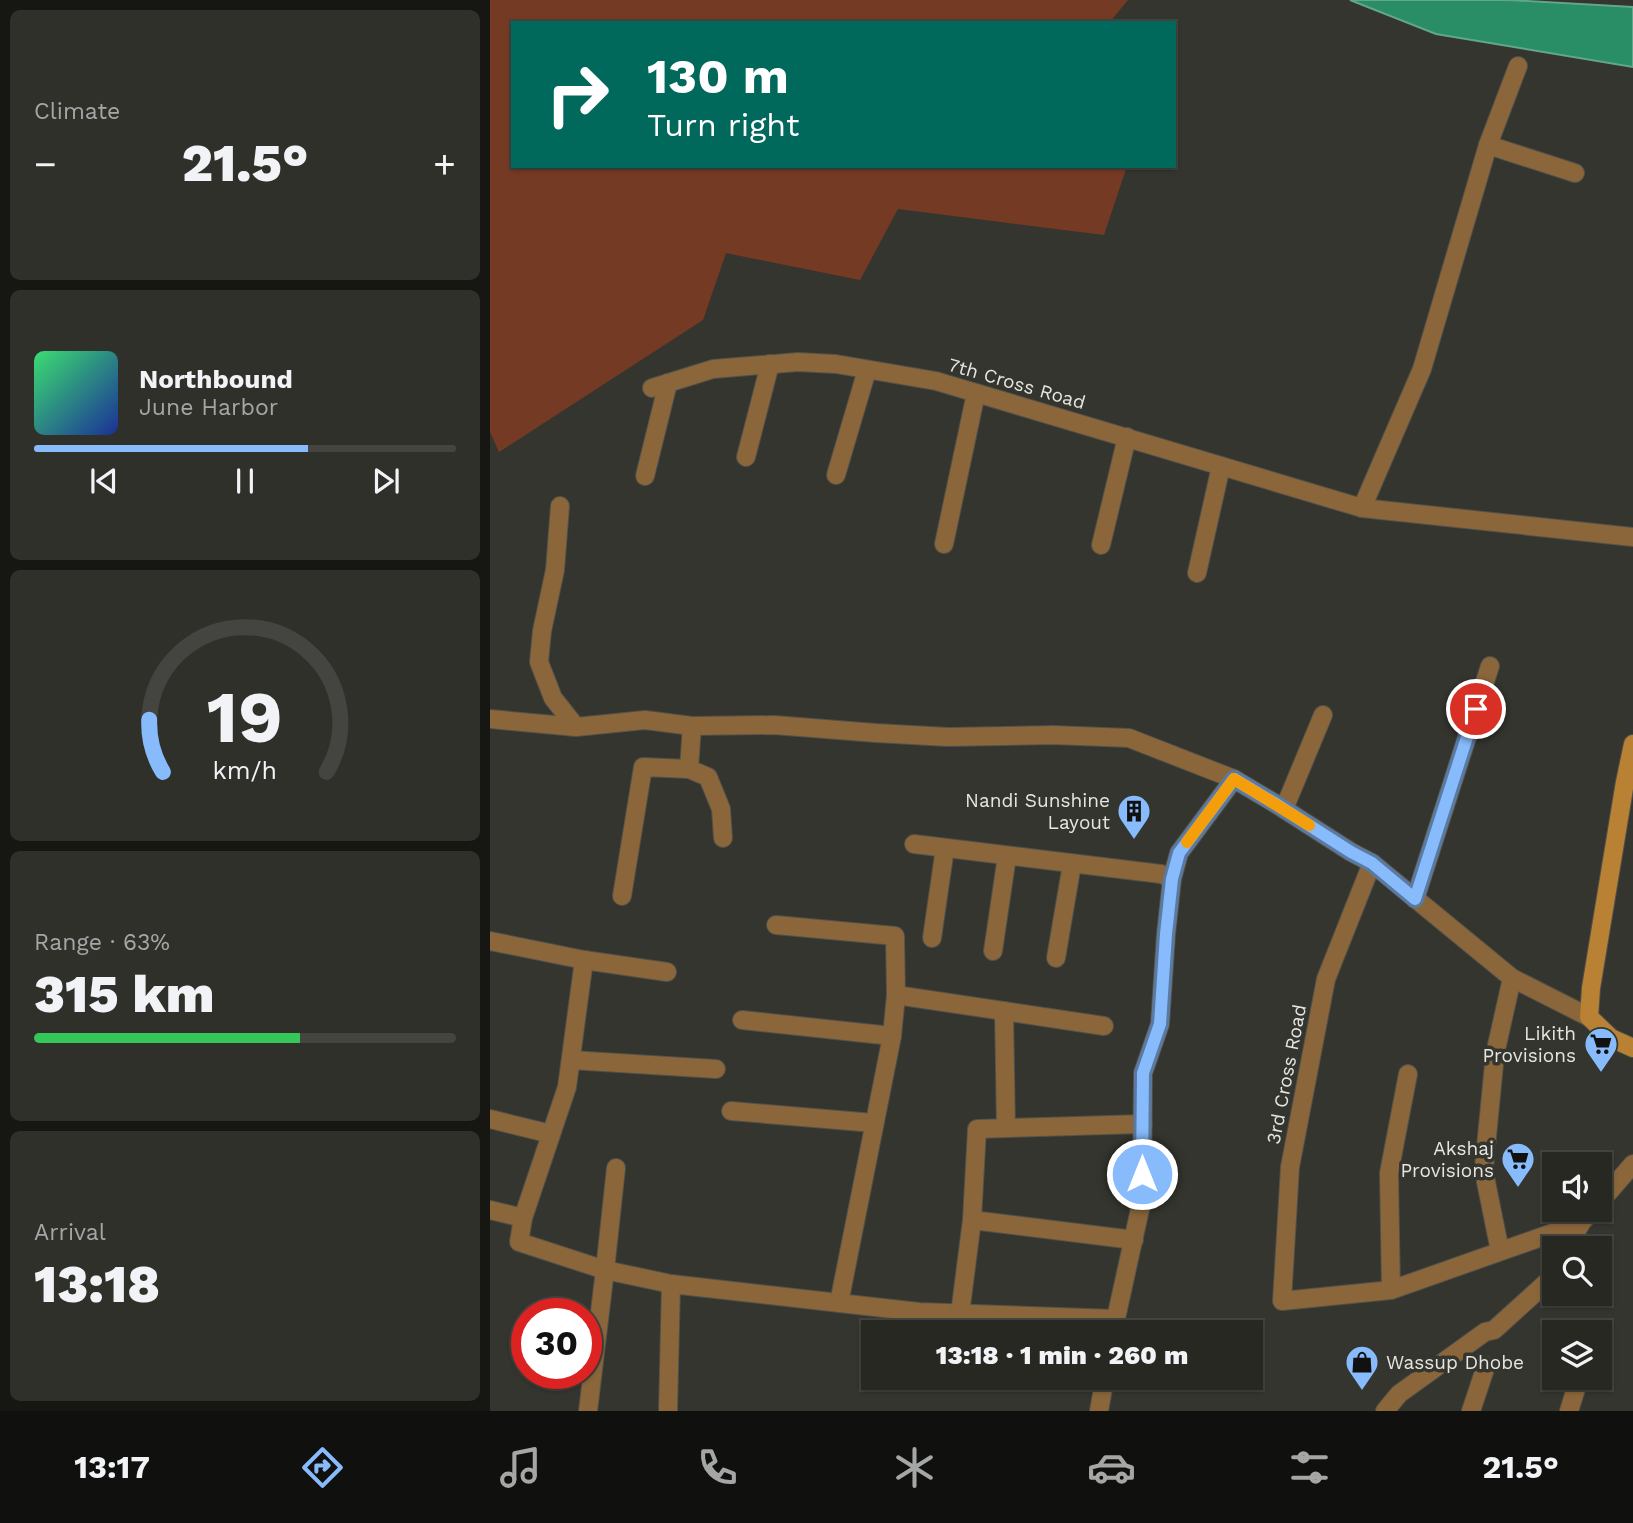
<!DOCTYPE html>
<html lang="en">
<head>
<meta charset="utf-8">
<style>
  body { margin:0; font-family:"Work Sans",sans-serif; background:#30302b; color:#f1f3f6; height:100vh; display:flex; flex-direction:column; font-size:26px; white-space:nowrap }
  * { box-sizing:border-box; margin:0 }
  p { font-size:23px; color:#a5a6a6 }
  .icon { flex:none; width:38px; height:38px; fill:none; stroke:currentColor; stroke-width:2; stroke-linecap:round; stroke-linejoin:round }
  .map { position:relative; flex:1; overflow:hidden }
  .details { display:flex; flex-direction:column; gap:10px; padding:10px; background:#161613; width:490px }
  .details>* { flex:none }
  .guide { position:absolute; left:21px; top:21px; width:665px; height:147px; border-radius:0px; box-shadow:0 2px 5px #0004,0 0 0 2px #444441; background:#00695c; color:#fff; overflow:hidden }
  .controls { position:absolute; left:1052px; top:1152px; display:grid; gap:14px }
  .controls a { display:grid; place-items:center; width:70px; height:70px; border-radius:0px; background:#282823; box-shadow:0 2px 5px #0004,0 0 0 2px #444441; font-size:35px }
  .speed { position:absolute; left:21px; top:1298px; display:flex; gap:14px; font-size:35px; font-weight:700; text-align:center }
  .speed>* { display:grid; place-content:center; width:91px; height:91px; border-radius:50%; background:#282823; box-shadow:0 2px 5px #0004,0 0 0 2px #444441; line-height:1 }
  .speed .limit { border:10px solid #d22; background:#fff; color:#111 }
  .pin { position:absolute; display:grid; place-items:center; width:60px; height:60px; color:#fff; margin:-30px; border:4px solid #fff; border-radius:50%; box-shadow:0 2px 7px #0007 }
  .me { position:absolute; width:77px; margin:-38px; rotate:0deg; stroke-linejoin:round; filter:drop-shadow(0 0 5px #0008) }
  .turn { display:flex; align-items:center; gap:24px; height:147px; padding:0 21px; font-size:32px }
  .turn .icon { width:91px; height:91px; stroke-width:2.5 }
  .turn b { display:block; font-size:49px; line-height:60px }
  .big { font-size:52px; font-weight:800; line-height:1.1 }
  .details .card { flex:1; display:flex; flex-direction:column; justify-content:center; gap:10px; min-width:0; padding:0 24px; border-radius:10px; background:#30302b }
  .details .dial { align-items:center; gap:0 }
  .dial svg { height:182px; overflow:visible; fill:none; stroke:#444441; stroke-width:7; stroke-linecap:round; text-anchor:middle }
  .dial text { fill:#f1f3f6; stroke:none }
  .song { display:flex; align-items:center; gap:21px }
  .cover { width:84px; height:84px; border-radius:10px; background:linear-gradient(135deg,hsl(140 70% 55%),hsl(230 70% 35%)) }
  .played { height:7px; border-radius:4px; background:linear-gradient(90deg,#87bbfb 65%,#444441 65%) }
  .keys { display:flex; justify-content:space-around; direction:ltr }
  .heat { display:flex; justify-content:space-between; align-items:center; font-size:38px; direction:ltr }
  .charge { height:10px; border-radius:5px; background:linear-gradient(90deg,#34c759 63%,#444441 0) }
  .trip { position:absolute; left:371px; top:1320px; width:402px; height:70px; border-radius:0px; background:#282823; box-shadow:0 2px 5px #0004,0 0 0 2px #444441; font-weight:800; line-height:70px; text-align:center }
  .menu { display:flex; height:112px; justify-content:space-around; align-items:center; background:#10100e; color:#a5a6a6 }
  .menu .icon { width:49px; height:49px }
  .menu .on { color:#87bbfb }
  .menu b { font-size:32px; color:#f1f3f6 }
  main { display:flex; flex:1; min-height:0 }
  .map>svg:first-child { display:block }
  .green { fill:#753a23 }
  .water { fill:#298d66; stroke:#62a78b; stroke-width:2 }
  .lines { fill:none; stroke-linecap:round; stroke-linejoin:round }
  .street-casing { stroke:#51514b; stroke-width:20 }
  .secondary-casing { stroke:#51514b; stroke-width:20 }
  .street { stroke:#8a663a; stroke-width:18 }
  .secondary { stroke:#b98133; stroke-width:18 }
  .route-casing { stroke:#587aa3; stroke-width:18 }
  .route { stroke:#87bbfb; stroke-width:12 }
  .slow { stroke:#f59e0b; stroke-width:12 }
  .labels { text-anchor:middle; stroke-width:7; stroke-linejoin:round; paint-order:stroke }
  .street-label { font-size:19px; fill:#e6e5e1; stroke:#35352f }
  .poi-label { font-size:19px; fill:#e6e5e1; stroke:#35352f; text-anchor:end }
</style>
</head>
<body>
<main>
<section class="details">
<div class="card"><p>Climate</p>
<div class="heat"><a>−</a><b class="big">21.5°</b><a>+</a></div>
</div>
<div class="card">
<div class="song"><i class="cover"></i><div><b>Northbound</b><p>June Harbor</p></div></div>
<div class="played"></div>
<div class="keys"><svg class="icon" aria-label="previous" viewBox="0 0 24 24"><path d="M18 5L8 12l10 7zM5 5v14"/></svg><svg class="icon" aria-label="pause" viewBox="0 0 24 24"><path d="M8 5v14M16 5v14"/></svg><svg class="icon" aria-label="next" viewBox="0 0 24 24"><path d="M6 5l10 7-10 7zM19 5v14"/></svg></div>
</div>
<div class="card dial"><svg viewBox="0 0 100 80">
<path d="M14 69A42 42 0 1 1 86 69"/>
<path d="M14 69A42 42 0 0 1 8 46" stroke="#87bbfb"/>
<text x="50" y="56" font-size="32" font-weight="700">19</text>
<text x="50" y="72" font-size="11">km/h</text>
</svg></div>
<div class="card"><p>Range · 63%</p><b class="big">315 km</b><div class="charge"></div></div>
<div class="card"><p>Arrival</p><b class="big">13:18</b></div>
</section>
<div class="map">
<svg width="1143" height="1411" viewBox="0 0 1143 1411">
  <rect width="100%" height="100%" fill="#35352f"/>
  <path class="green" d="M0,0H638L619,23H23V166H637L614,235L408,209L370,280L236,253L213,320L9,452L0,432Z"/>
  <path class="water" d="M860,0H1019L1143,7V67L946,34Z"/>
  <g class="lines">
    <defs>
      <g id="street">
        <path d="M998,145L1085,173"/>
        <path d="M162,388L223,369L308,362L346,364L446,381L872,508L1143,537"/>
        <path d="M256,457L280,364"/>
        <path d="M346,475L377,370"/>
        <path d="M155,476L178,383"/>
        <path d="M70,506L65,570L52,631L49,662L63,698L86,727"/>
        <path d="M872,508L932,369L998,145L1028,66"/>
        <path d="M454,544L486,393"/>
        <path d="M611,545L637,437"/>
        <path d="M707,573L731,466"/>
        <path d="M0,719L86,727L155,720L202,726L284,725L386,733L458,737L563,735L639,738L744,779L786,804L861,852L882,863L1022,978L1099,1017"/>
        <path d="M202,726L199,769L218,777L231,809L233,838"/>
        <path d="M794,809L833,715"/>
        <path d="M424,844L671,874L682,879"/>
        <path d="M882,863L836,979L800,1167L792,1301L901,1290L1091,1223"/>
        <path d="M132,896L153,767L199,769"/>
        <path d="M925,899L1000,666"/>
        <path d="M286,925L405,936L406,995L614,1026"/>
        <path d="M442,938L455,848"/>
        <path d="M0,941L99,961"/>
        <path d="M503,951L517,856"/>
        <path d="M566,958L582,864"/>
        <path d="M177,972L94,960L77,1087L33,1218L29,1242L115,1270L181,1284L429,1312L626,1319"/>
        <path d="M514,1011L516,1128"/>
        <path d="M252,1020L402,1036"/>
        <path d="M81,1060L226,1069"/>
        <path d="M241,1111L384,1123"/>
        <path d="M0,1119L61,1134"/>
        <path d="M1110,1202L1143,1164"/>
        <path d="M0,1210L33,1218"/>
        <path d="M644,1240L482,1220L487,1129L653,1124"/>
        <path d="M1077,1248L1091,1223L1103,1209"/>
        <path d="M1010,1251L996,1182L994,1167L1005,1054L1022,978"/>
        <path d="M901,1290L899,1173L918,1074"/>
        <path d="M349,1303L402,1036L406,995"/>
        <path d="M470,1314L482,1220"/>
        <path d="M623,1332L652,1200L653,1073L670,1024L676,934L682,879L689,853L744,779"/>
        <path d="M98,1411L115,1270L126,1168"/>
        <path d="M178,1411L181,1284"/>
        <path d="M609,1411L615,1377"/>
        <path d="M895,1411L909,1394L995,1332L1004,1330L1057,1282L1064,1270"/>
        <path d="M981,1411L996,1366"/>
        <path d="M1079,1411L1088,1382"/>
      </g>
      <path id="secondary" d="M1143,744L1135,782L1101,988L1099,1017L1121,1038L1143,1048"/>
    </defs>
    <use href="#street" class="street-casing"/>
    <use href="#secondary" class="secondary-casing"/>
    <use href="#street" class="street"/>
    <use href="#secondary" class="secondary"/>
  </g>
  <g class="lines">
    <defs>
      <path id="route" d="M652,1174L653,1073L670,1024L676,934L682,879L689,853L744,779L786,804L861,852L882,863L925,899L986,709"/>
    </defs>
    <use href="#route" class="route-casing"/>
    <use href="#route" class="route"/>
    <path class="slow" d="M697,842L744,779L819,825"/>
  </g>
  <defs>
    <symbol id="building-pin" viewBox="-11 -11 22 30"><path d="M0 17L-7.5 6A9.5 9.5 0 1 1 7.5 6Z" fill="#87bbfb" stroke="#35352f"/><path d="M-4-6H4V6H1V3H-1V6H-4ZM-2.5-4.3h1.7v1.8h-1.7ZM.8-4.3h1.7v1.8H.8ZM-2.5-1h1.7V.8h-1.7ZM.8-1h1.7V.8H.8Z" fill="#111"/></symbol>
    <symbol id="supermarket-pin" viewBox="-11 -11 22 30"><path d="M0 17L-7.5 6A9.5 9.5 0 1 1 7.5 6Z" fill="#87bbfb" stroke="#35352f"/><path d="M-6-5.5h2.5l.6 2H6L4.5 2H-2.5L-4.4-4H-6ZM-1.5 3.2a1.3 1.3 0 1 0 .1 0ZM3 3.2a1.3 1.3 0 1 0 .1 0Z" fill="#111"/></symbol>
    <symbol id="shop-pin" viewBox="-11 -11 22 30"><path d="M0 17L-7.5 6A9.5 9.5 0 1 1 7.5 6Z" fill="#87bbfb" stroke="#35352f"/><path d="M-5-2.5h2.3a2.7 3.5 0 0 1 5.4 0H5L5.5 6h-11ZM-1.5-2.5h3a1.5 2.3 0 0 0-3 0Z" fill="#111"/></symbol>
  </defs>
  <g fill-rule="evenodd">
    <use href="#building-pin" x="625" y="792" width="38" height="52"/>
    <use href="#supermarket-pin" x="1092" y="1025" width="38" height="52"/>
    <use href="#supermarket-pin" x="1009" y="1140" width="38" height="52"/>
    <use href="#shop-pin" x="853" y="1343" width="38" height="52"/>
  </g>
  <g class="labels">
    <g class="street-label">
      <text transform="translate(527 383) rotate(16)" y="7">7th Cross Road</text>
      <text transform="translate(796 1074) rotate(-79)" y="7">3rd Cross Road</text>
    </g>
    <g class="poi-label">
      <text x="620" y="807">Nandi Sunshine<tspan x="620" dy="22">Layout</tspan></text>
      <text x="1086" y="1040">Likith<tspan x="1086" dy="22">Provisions</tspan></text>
      <text x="1004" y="1155">Akshaj<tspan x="1004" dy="22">Provisions</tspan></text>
      <text x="896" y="1369" text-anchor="start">Wassup Dhobe</text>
    </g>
  </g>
</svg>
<div class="controls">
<a><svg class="icon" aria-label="sound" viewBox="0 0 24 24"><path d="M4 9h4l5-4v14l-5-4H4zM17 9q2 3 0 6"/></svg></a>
<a><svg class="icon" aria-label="search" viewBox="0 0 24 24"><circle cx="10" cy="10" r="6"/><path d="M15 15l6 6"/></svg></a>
<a><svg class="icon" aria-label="layers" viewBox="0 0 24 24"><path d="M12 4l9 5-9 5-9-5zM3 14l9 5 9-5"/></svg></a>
</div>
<div class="speed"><div class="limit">30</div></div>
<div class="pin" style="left:986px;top:709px;background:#d93025"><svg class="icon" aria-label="arrive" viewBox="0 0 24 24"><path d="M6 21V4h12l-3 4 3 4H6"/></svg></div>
<svg class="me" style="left:652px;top:1174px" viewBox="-20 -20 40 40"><circle r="17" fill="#87bbfb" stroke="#fff" stroke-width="3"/><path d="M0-11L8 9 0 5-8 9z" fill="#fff"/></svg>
<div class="trip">13:18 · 1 min · 260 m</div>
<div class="guide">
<div class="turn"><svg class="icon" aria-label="right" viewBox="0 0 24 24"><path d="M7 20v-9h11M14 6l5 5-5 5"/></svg><div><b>130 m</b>Turn right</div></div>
</div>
</div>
</main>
<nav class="menu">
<b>13:17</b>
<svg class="icon on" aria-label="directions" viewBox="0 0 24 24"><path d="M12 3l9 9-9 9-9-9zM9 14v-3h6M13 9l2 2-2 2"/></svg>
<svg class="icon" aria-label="music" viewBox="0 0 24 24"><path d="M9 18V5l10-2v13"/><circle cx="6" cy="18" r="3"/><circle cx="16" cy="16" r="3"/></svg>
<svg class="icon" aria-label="phone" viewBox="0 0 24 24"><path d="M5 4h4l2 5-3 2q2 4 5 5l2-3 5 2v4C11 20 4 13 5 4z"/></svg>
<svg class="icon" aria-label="climate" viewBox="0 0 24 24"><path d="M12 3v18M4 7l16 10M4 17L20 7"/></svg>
<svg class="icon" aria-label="car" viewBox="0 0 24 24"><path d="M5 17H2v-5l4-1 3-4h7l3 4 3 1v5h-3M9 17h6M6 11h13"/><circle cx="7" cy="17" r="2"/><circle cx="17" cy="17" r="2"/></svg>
<svg class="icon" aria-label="filters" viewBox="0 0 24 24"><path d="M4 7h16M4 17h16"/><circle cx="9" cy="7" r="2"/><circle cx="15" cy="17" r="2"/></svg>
<b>21.5°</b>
</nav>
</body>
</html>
